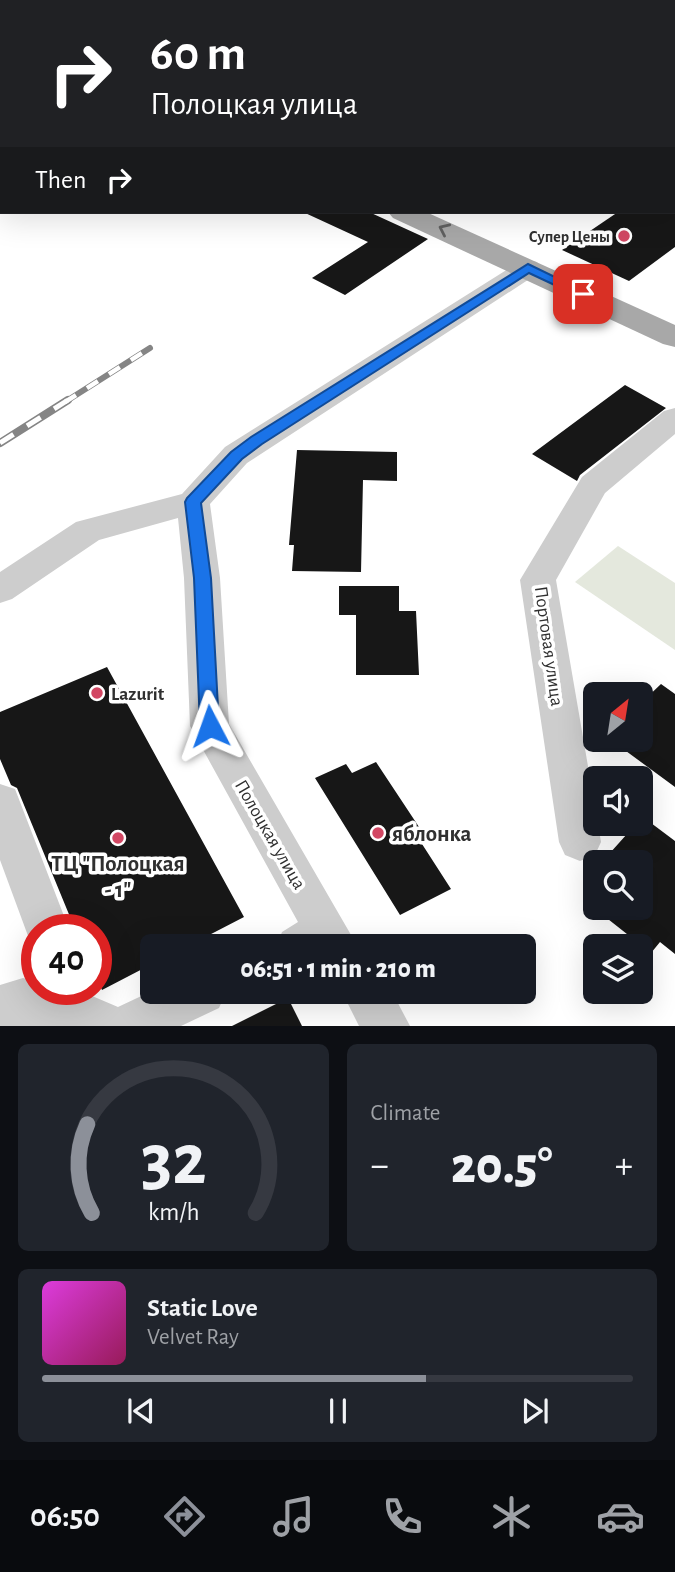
<!DOCTYPE html>
<html lang="en">
<head>
<meta charset="utf-8">
<style>
  body { margin:0; font-family:"Alegreya Sans",sans-serif; background:#20242c; color:#f1f3f6; height:100vh; display:flex; flex-direction:column; font-size:26px; white-space:nowrap }
  * { box-sizing:border-box; margin:0 }
  p { font-size:23px; color:#9ea1a6 }
  .icon { flex:none; width:38px; height:38px; fill:none; stroke:currentColor; stroke-width:2; stroke-linecap:round; stroke-linejoin:round }
  .map { position:relative; height:1026px; overflow:hidden }
  .panel { display:flex; flex-direction:column; gap:18px; padding:18px; background:#0d0f14; flex:1 }
  .panel>* { flex:none }
  .banner { position:absolute; left:0px; top:0px; width:676px; height:214px; box-shadow:0 7px 28px #0002; background:#202124; color:#fff; overflow:hidden }
  .needle { width:46px; rotate:30deg }
  .tools { position:absolute; left:583px; top:682px; display:grid; gap:14px }
  .tools a { display:grid; place-items:center; width:70px; height:70px; border-radius:10px; background:#171b24; box-shadow:0 7px 28px #0002; font-size:35px }
  .speed { position:absolute; left:21px; top:914px; display:flex; gap:14px; font-size:35px; font-weight:700; text-align:center }
  .speed>* { display:grid; place-content:center; width:91px; height:91px; border-radius:50%; background:#171b24; box-shadow:0 7px 28px #0002; line-height:1 }
  .speed .limit { border:10px solid #d22; background:#fff; color:#111 }
  .pin { position:absolute; display:grid; place-items:center; width:60px; height:60px; color:#fff; margin:-30px; border-radius:14px; box-shadow:0 4px 10px #0006 }
  .me { position:absolute; width:77px; margin:-38px; rotate:356deg; stroke-linejoin:round; filter:drop-shadow(0 0 5px #0008) }
  .turn { display:flex; align-items:center; gap:24px; height:147px; padding:0 35px; font-size:32px }
  .turn .icon { width:91px; height:91px; stroke-width:2.5 }
  .turn b { display:block; font-size:49px; line-height:60px }
  .then { display:flex; align-items:center; height:66px; padding:0 35px; background:#0003; gap:14px; font-size:26px }
  .big { font-size:52px; font-weight:800; line-height:1.1 }
  .panel .card { flex:1; display:flex; flex-direction:column; justify-content:center; gap:10px; min-width:0; padding:0 24px; border-radius:10px; background:#20242c }
  .panel .dial { align-items:center; gap:0 }
  .dial svg { height:182px; overflow:visible; fill:none; stroke:#363941; stroke-width:7; stroke-linecap:round; text-anchor:middle }
  .dial text { fill:#f1f3f6; stroke:none }
  .song { display:flex; align-items:center; gap:21px }
  .cover { width:84px; height:84px; border-radius:10px; background:linear-gradient(135deg,hsl(300 70% 55%),hsl(330 70% 35%)) }
  .played { height:7px; border-radius:4px; background:linear-gradient(90deg,#8c9099 65%,#363941 65%) }
  .keys { display:flex; justify-content:space-around; direction:ltr }
  .heat { display:flex; justify-content:space-between; align-items:center; font-size:38px; direction:ltr }
  .panel .tiles { flex:1; display:grid; gap:18px; grid-template-columns:1fr 1fr }
  .card:last-child { grid-column:span 2 }
  .trip { position:absolute; left:140px; top:934px; width:396px; height:70px; border-radius:10px; background:#171b24; box-shadow:0 7px 28px #0002; font-weight:800; line-height:70px; text-align:center }
  .menu { display:flex; height:112px; justify-content:space-around; align-items:center; background:#090b0e; color:#9ea1a6 }
  .menu .icon { width:49px; height:49px }
  .menu .current { color:#8c9099 }
  .menu b { font-size:32px; color:#f1f3f6 }
  .map>svg:first-child { display:block }
  .green { fill:#e4e8dd }
  .water { fill:#cbe0e7 }
  .building { fill:#171717 }
  .lines { fill:none; stroke-linecap:round; stroke-linejoin:round }
  .path { stroke:#c7c7c7; stroke-width:2.5; stroke-dasharray:2.5 2.5; stroke-linecap:butt }
  .minor { fill:#cdcdcd; fill-rule:evenodd }
  .major { fill:#a8a8a8; fill-rule:evenodd }
  .rail-far1-casing { stroke:#858585; stroke-width:6 }
  .rail-casing { stroke:#858585; stroke-width:8 }
  .rail-far1 { stroke:#fff; stroke-width:4.5; stroke-dasharray:13; stroke-linecap:butt }
  .rail { stroke:#fff; stroke-width:5; stroke-dasharray:16; stroke-linecap:butt }
  .oneway { stroke:#606060 }
  .route { fill:#1a73e8; stroke:#114b97; stroke-width:2 }
  .poi-dot { fill:#d24763; stroke:#fff; stroke-width:2.5 }
  .labels { text-anchor:middle; stroke-width:7; stroke-linejoin:round; paint-order:stroke }
  .far-poi-label { font-size:16px; font-weight:bold; fill:#303030; stroke:#fff; text-anchor:end }
  .street-label { font-size:19px; fill:#303030; stroke:#fff }
  .poi-label { font-size:19px; font-weight:bold; fill:#303030; stroke:#fff; text-anchor:start }
  .near-poi-label { font-size:23px; font-weight:bold; fill:#303030; stroke:#fff; text-anchor:start }
</style>
</head>
<body>
<div class="map">
<svg width="675" height="1026" viewBox="0 0 675 1026">
  <rect width="100%" height="100%" fill="#fff"/>
  <path class="green" d="M618,546L675,583V650L575,582Z"/>
  <path class="water" d="M66,0H485L492,2H75Z"/>
  <g class="building">
    <path d="M303,212H369L428,239L345,295L312,278L368,242Z"/>
    <path d="M618,212H675V247L629,281L562,250Z"/>
    <path d="M625,385L666,408L580,475L577,481L532,454Z"/>
    <path d="M297,450L397,452V481L363,480L361,572L292,571L294,545H289Z"/>
    <path d="M339,586H399V611H416L419,675H356V615H339Z"/>
    <path d="M107,667L244,917L186,947H152V964L102,990L96,976V929H75L17,788L11,785L0,759V712Z"/>
    <path d="M661,684L675,694V787L611,740H640V704Z"/>
    <path d="M376,762L419,827L413,830L451,889L400,915L315,778L346,764L352,773Z"/>
    <path d="M643,817L675,841V954L660,942L651,953L594,908H640V863H601L636,824H640Z"/>
    <path d="M288,998L302,1026H232Z"/>
  </g>
  <g class="lines">
    <path class="path" d="M444,0L450,2"/>
    <g class="minor">
      <path d="M513,0H537L539,2H515Z"/>
      <rect x="674" y="38" width="1" height="12"/>
      <path d="M528,260L537,262L541,268L537,274L247,463L210,504L220,578L229,724L358,947H276L282,932L298,922L190,726L184,578L178,518L99,540L12,599L0,603V572L76,522L182,494L225,447L519,262Z"/>
      <path d="M675,408V434L605,493L556,580L595,807V824H598L601,842L595,855L580,861L565,855L559,842L520,580L582,477L664,411Z"/>
      <path d="M0,784L15,789L69,929H37V946L31,944L0,860Z"/>
      <path d="M23,978L37,981V989L78,990L118,1007L152,991L226,992L219,1008L181,1026H0V985Z"/>
      <path d="M342,992H392L410,1026H359Z"/>
    </g>
    <g class="major">
      <rect x="0" y="69" width="2" height="14"/>
      <path d="M388,212H426L675,325V347L663,344L393,218Z"/>
    </g>
    <defs>
      <path id="rail-far1" d="M65,402L150,348"/>
      <path id="rail" d="M0,443L68,400"/>
    </defs>
    <use href="#rail-far1" class="rail-far1-casing"/>
    <use href="#rail" class="rail-casing"/>
    <use href="#rail-far1" class="rail-far1"/>
    <use href="#rail" class="rail"/>
  </g>
  <defs><path id="oneway-chevron" d="M-2-3.5L2.5 0L-2 3.5" fill="none" stroke-width="1.6" stroke-linecap="round" stroke-linejoin="round" transform="scale(1.75)"/></defs>
  <use class="oneway" href="#oneway-chevron" transform="translate(444 229) rotate(-155)"/>
  <path class="route" d="M528,264L590,294L583,298L578,296L529,273L262,444L242,459L201,503L211,578L219,726L216,731L210,734L203,731L200,726L194,578L185,502L187,498L231,452L251,437Z"/>
  <g class="poi-dot">
    <circle cx="624" cy="236" r="7"/>
    <circle cx="97" cy="693" r="7"/>
    <circle cx="378" cy="833" r="7"/>
    <circle cx="118" cy="838" r="7"/>
  </g>
  <g class="labels">
    <g class="far-poi-label">
      <text x="610" y="242">Супер Цены</text>
    </g>
    <g class="street-label">
      <text transform="translate(550 646) rotate(82)" y="7">Портовая улица</text>
      <text transform="translate(271 834) rotate(60)" y="7">Полоцкая улица</text>
    </g>
    <g class="poi-label">
      <text x="111" y="700">Lazurit</text>
    </g>
    <g class="near-poi-label">
      <text x="392" y="841">яблонка</text>
      <text x="118" y="871" text-anchor="middle">ТЦ "Полоцкая<tspan x="118" dy="26">- 1"</tspan></text>
    </g>
  </g>
</svg>
<div class="tools">
<a><svg class="needle" viewBox="-14 -14 28 28"><path d="M0-13l5 13h-10z" fill="#e53935"/><path d="M0 13l5-13h-10z" fill="#9ea1a6"/></svg></a>
<a><svg class="icon" aria-label="sound" viewBox="0 0 24 24"><path d="M4 9h4l5-4v14l-5-4H4zM17 9q2 3 0 6"/></svg></a>
<a><svg class="icon" aria-label="search" viewBox="0 0 24 24"><circle cx="10" cy="10" r="6"/><path d="M15 15l6 6"/></svg></a>
<a><svg class="icon" aria-label="layers" viewBox="0 0 24 24"><path d="M12 4l9 5-9 5-9-5zM3 14l9 5 9-5"/></svg></a>
</div>
<div class="speed"><div class="limit">40</div></div>
<div class="pin" style="left:583px;top:294px;background:#d93025"><svg class="icon" aria-label="arrive" viewBox="0 0 24 24"><path d="M6 21V4h12l-3 4 3 4H6"/></svg></div>
<svg class="me" style="left:210px;top:726px" viewBox="-20 -20 40 40"><path d="M0-17L14 15 0 8-14 15z" fill="#1a73e8" stroke="#fff" stroke-width="4"/></svg>
<div class="trip">06:51 · 1 min · 210 m</div>
<div class="banner">
<div class="turn"><svg class="icon" aria-label="right" viewBox="0 0 24 24"><path d="M7 20v-9h11M14 6l5 5-5 5"/></svg><div><b>60 m</b>Полоцкая улица</div></div>
<div class="then">Then<svg class="icon" aria-label="right" viewBox="0 0 24 24"><path d="M7 20v-9h11M14 6l5 5-5 5"/></svg></div>
</div>
</div>
<section class="panel">
<div class="tiles">
<div class="card dial"><svg viewBox="0 0 100 80">
<path d="M14 69A42 42 0 1 1 86 69"/>
<path d="M14 69A42 42 0 0 1 12 30" stroke="#8c9099"/>
<text x="50" y="56" font-size="32" font-weight="700">32</text>
<text x="50" y="72" font-size="11">km/h</text>
</svg></div>
<div class="card"><p>Climate</p>
<div class="heat"><a>−</a><b class="big">20.5°</b><a>+</a></div>
</div>
<div class="card">
<div class="song"><i class="cover"></i><div><b>Static Love</b><p>Velvet Ray</p></div></div>
<div class="played"></div>
<div class="keys"><svg class="icon" aria-label="previous" viewBox="0 0 24 24"><path d="M18 5L8 12l10 7zM5 5v14"/></svg><svg class="icon" aria-label="pause" viewBox="0 0 24 24"><path d="M8 5v14M16 5v14"/></svg><svg class="icon" aria-label="next" viewBox="0 0 24 24"><path d="M6 5l10 7-10 7zM19 5v14"/></svg></div>
</div>
</div>
</section>
<nav class="menu">
<b>06:50</b>
<svg class="icon current" aria-label="directions" viewBox="0 0 24 24"><path d="M12 3l9 9-9 9-9-9zM9 14v-3h6M13 9l2 2-2 2"/></svg>
<svg class="icon" aria-label="music" viewBox="0 0 24 24"><path d="M9 18V5l10-2v13"/><circle cx="6" cy="18" r="3"/><circle cx="16" cy="16" r="3"/></svg>
<svg class="icon" aria-label="phone" viewBox="0 0 24 24"><path d="M5 4h4l2 5-3 2q2 4 5 5l2-3 5 2v4C11 20 4 13 5 4z"/></svg>
<svg class="icon" aria-label="climate" viewBox="0 0 24 24"><path d="M12 3v18M4 7l16 10M4 17L20 7"/></svg>
<svg class="icon" aria-label="car" viewBox="0 0 24 24"><path d="M5 17H2v-5l4-1 3-4h7l3 4 3 1v5h-3M9 17h6M6 11h13"/><circle cx="7" cy="17" r="2"/><circle cx="17" cy="17" r="2"/></svg>
</nav>
</body>
</html>
